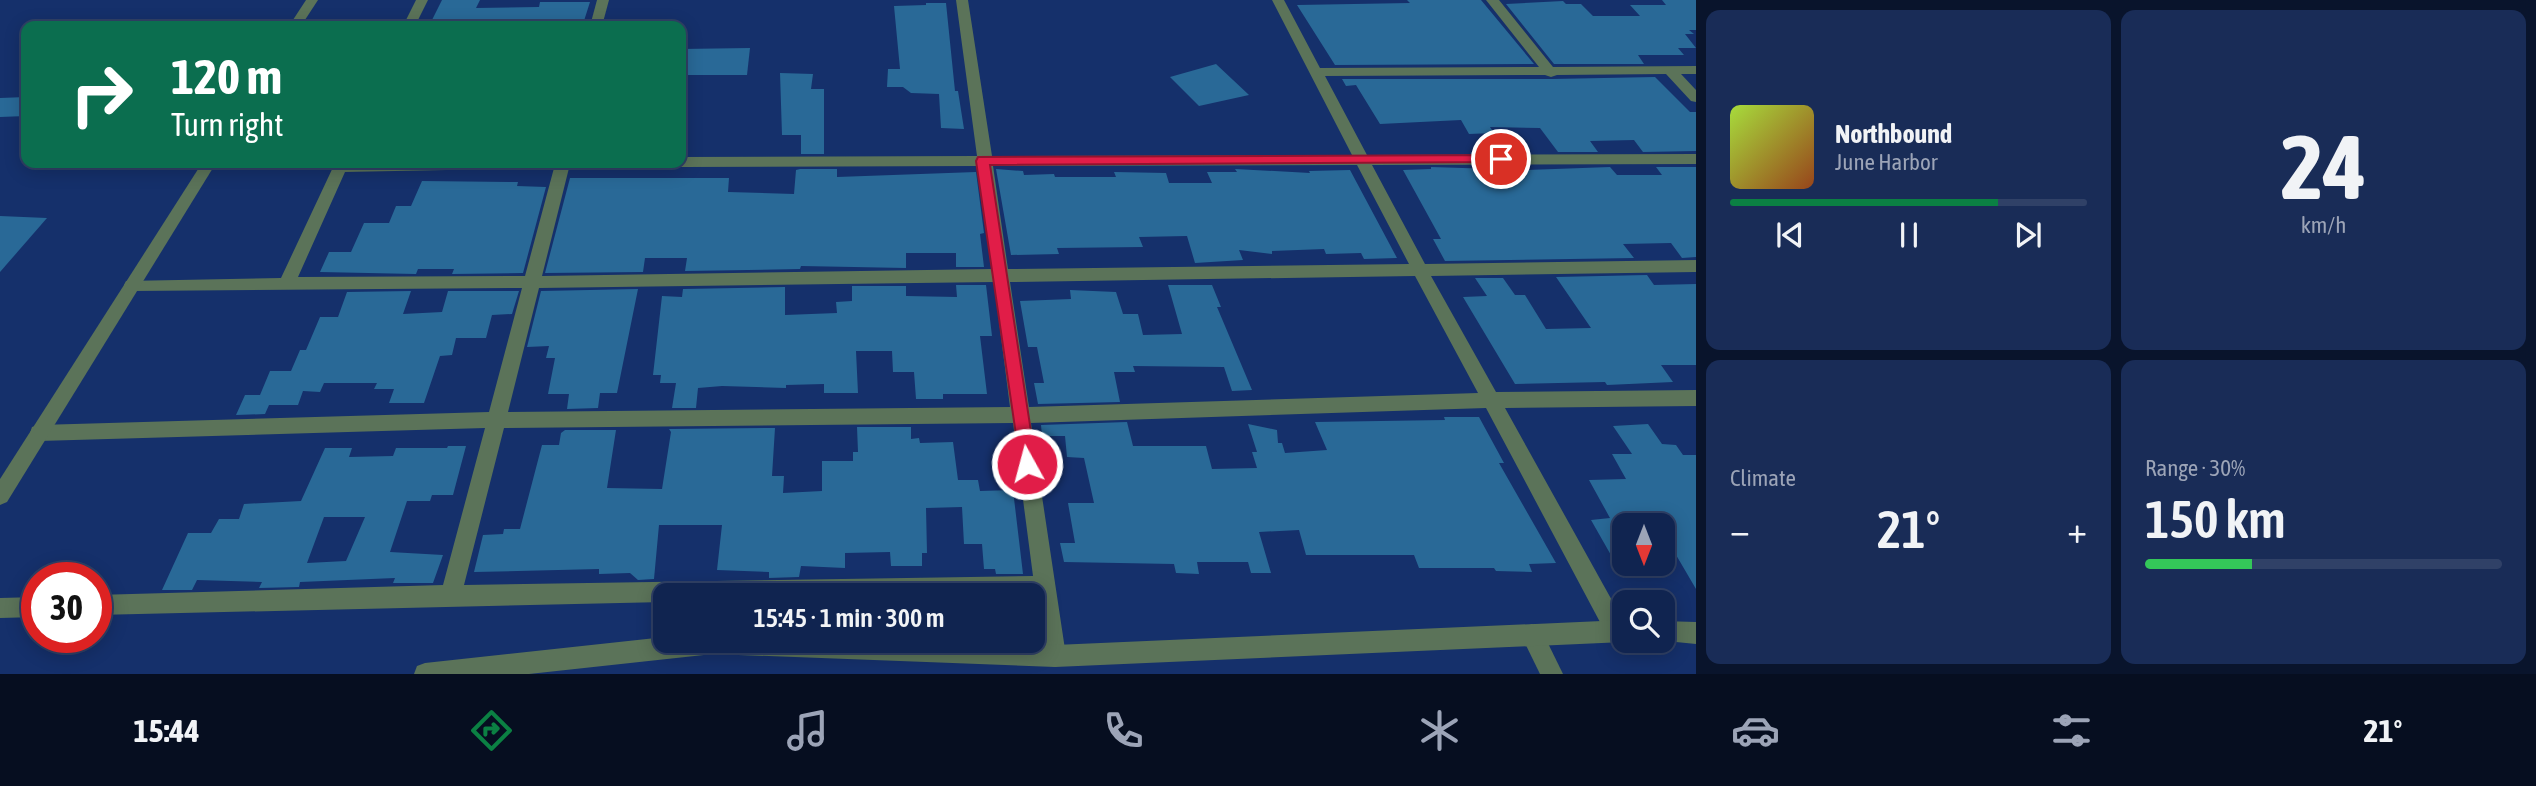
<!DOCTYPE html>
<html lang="en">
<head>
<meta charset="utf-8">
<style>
  body { margin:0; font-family:"Asap Condensed",sans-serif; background:#192c57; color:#f1f3f6; height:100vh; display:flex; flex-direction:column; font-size:26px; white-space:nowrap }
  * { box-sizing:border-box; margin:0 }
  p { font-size:23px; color:#9ca4b7 }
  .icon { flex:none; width:38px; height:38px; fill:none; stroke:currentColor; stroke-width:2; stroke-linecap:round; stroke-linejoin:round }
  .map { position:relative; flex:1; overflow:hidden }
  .details { display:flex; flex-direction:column; gap:10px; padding:10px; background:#09142c; width:840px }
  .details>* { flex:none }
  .top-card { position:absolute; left:21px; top:21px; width:665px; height:147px; border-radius:14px; box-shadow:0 4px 18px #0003,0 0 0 2px #304167; background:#0b6e4f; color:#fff; overflow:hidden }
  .needle { width:46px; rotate:180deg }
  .buttons { position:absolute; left:1612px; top:513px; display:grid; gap:14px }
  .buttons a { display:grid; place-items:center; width:63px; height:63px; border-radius:14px; background:#102450; box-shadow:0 4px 18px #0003,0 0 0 2px #304167; font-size:35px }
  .speed { position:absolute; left:21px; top:562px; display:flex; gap:14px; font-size:35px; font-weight:700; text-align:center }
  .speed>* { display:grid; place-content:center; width:91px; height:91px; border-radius:50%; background:#102450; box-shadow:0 4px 18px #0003,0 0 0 2px #304167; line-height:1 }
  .speed .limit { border:10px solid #d22; background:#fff; color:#111 }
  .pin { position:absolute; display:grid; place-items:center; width:60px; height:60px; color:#fff; margin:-30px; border:4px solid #fff; border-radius:50%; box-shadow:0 2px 7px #0007 }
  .me { position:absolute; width:77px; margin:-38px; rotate:353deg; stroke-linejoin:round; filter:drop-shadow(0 0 5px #0008) }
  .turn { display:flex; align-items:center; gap:24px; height:147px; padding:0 35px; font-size:32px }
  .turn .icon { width:91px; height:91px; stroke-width:2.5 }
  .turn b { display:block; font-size:49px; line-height:60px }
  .big { font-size:52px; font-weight:600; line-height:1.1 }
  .details .card { flex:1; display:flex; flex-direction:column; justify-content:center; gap:10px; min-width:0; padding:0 24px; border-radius:14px; background:#192c57 }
  .details .dial { align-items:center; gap:0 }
  .dial b { font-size:91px; line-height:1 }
  .song { display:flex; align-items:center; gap:21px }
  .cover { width:84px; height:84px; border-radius:10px; background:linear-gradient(135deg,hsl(80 70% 55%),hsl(20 70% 35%)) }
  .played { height:7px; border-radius:4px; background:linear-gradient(90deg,#0b8043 75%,#304167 75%) }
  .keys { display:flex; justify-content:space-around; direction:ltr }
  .heat { display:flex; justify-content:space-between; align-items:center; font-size:38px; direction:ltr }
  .charge { height:10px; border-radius:5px; background:linear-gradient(90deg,#34c759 30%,#304167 0) }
  .details .tiles { flex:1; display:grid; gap:10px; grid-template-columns:repeat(2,1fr) }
  .trip { position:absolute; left:653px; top:583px; width:392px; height:70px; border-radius:14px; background:#102450; box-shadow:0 4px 18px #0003,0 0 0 2px #304167; font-weight:600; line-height:70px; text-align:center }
  .dock { display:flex; height:112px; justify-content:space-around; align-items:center; background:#060e20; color:#9ca4b7 }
  .dock .icon { width:49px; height:49px }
  .dock .current { color:#0b8043 }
  .dock b { font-size:32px; color:#f1f3f6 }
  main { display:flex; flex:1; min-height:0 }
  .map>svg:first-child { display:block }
  .building { fill:#296997; fill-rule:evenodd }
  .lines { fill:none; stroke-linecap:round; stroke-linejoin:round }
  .minor { fill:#5b7359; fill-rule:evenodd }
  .tertiary { fill:#5b7359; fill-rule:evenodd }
  .route { fill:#e11d48; stroke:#92132f; stroke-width:2 }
</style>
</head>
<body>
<main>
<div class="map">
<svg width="1696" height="674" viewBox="0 0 1696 674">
  <rect width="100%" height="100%" fill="#15306b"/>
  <g class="building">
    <path d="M442,0H480L476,8L539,7L540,2H590L583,24L429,26Z"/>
    <path d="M1407,0H1481L1534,64L1335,65L1297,5L1410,3Z"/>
    <path d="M1662,0H1696V30H1689L1694,34H1685L1696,48H1678L1684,55H1638L1644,64H1554L1506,4L1563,1L1566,4H1581L1593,16H1640L1630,5H1666Z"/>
    <path d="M926,3H946L955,91H958L964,129L941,128L939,94L911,93L903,87H887L888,69H900L894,6L926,5Z"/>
    <path d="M750,48L747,75H681V49Z"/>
    <path d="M1216,64L1249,95L1199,106L1170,77Z"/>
    <path d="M780,73L813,74L811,89H824V154H801V135H782Z"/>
    <path d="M1655,77L1690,112H1696V151L1643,152L1634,140L1590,141L1598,152H1558L1540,128L1490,127L1494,133L1469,134L1461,120L1380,124L1356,85L1346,86L1342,79H1552Z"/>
    <path d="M26,97V116L0,117V98Z"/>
    <path d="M1431,167L1527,170L1610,167L1617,175H1662L1656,167H1696V257L1682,258L1671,243L1623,244L1634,258L1445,261L1433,239H1441L1403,170L1431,169Z"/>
    <path d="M800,169H837V177L976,172L984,233L980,234L984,267H956V253H906V268L801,266L800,269L685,271L687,258H645L643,272L545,273L570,178H729L728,192L794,194L796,170Z"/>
    <path d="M996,169L1023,171L1024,175L1054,174L1055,177H1116L1114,172L1166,173L1169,183H1212L1207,172H1237L1235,169L1310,173L1309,171L1350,170L1397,258L1364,259L1361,253L1326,254L1324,249L1272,251V254L1239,250L1243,260L1195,263L1187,236L1139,237L1143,247L1057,248L1059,254L1011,255Z"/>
    <path d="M422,181L518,182L517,186L546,187L523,273L452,274L454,269H418L416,274L320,272L329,252H351L364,223H389L396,206H411Z"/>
    <path d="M0,216L47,218L0,272Z"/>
    <path d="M1647,275L1654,285L1696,284V365H1661L1673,382L1607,385L1605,382L1515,384L1463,297L1487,296L1475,278H1503L1515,295H1525L1546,329L1591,328L1556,277Z"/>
    <path d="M956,285H986L992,336H980L987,394H943V399H916L914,372H893L892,351H856L858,393H824V384L786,385V388L722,386L698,388L696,408H672L676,383H660L661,375H653L662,296L682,297L683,289L785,287V315L837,313L836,302L852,301V286H906V296L957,297Z"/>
    <path d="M1168,285H1212L1221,307H1217L1252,390L1232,391L1224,367L1133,366L1135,372H1114L1120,402L1038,404L1034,383H1044L1037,347H1028L1020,301L1071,299L1070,290L1116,292L1123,314H1138L1143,335L1182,334Z"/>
    <path d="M638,289L617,393H600L598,408L567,409L569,394H548L555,358H546L549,346L527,347L541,291Z"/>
    <path d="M411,291L403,314L442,312L448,291H519L512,314L492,315L486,338H456L452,355L440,356L424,403H389L394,389H374L377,383H324L320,392L303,391L298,405H269L265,414L236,415L245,395H260L270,371H291L300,350H306L320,317H338L347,292Z"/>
    <path d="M1444,417H1479L1504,463H1499L1556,563L1529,564L1532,572L1496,571L1494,568H1419L1414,555H1306L1299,530L1259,532L1271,573H1251L1248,562H1197L1199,574L1176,573L1174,564L1064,562L1060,543H1075L1068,503H1094L1084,458L1067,457L1065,436H1042L1041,425L1127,422L1133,446H1206L1212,469L1257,468L1252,452H1257L1248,424L1277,430L1278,443H1282L1285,453L1327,450L1315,422L1445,420Z"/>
    <path d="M1648,424L1662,444L1676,445L1683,455H1696V589L1662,531V525H1659L1656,520H1624V578L1591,520L1610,518L1589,480L1626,479L1612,454H1632L1613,426Z"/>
    <path d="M857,427H911V439L919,438L920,443L953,442L958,480H978L980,491L1013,490L1023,574H996L995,569H984L982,544H964L962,507L926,508L927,553H922V566H891L890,552L845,553V568L801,566L799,577L769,578V572L717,570L722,525H659L654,579L638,580L630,573L599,574V569L474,572L483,535L503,534L504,529H520L542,445H559L561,433L565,430H616L607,488L662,489L671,432L669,429L775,428L772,476H784L783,493L822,491V461H853V452H858Z"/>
    <path d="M448,446H466L453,495H432L430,501H407L390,552L443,555L433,583H393L395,578L300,582L299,587L259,588L262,582L197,580L192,590H162L188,533H211L219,519H239L244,504L301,501L325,448H352L349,457L393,456L396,448H447ZM324,517H365L346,561L307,563Z"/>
  </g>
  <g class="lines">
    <g class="minor">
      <path d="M416,0H428L415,26H403Z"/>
      <path d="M597,0H609L602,26H590Z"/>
      <path d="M956,0H968L992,156L1352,155L1272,0H1284L1320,68L1539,67L1486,0H1499L1553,67L1696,66V74H1681L1696,90V102L1691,101L1666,74L1557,75L1551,77L1545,75L1325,76L1367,155L1696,154V164L1372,165L1425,264L1696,260V272L1431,276L1496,392L1696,390V406L1505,408L1624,622V639L1617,642L1609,639L1486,408L1031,423L1066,656L1063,664L1055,667L1047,664L1044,656L1036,596L1032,595H665V602L96,615V595L443,585L485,428L39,441L32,439L30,433L32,427L39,425L489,412L522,288L132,291L126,289L124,285L126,281L281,278L335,163H588L586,167L569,168L542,276L992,269L978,166L681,167L674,163H681V157L977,156ZM1357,165L1409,264L1008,269L993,166ZM554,168L525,276L298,277L345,172ZM1415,276L1478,393L1029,407L1010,282ZM994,282L1010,407L508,412L539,288ZM1013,423L1033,576L464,585L504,428Z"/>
      <path d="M37,597V617L0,618V598Z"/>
      <path d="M1532,624L1540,627L1563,674H1540L1521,635L1524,627Z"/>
    </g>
    <g class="tertiary">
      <path d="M306,0H318L301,26H289Z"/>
      <path d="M202,163H216L7,502L0,505V479Z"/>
      <path d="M1624,620V640H1627L1624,642L1055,667L713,654L529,674H414L417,666L425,663L665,637V640H939L1055,645Z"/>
      <path d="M1662,621L1696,622V644L1656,640H1662Z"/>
    </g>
  </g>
  <path class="route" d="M1501,155L1508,159L1506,162L990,165L1036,464L1033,469L1027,471L1021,469L976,161L978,157Z"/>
</svg>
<div class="buttons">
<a><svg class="needle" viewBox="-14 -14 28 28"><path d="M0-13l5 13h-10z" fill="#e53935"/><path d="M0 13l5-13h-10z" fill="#9ca4b7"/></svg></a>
<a><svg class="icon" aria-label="search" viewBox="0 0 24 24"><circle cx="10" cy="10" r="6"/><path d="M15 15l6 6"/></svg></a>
</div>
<div class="speed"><div class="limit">30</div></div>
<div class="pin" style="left:1501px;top:159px;background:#d93025"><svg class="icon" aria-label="arrive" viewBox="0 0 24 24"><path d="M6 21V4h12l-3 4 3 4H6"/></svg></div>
<svg class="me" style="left:1027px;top:464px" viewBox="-20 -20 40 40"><circle r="17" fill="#e11d48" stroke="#fff" stroke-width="3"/><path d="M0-11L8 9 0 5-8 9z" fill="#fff"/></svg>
<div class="trip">15:45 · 1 min · 300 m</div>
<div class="top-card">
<div class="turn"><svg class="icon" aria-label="right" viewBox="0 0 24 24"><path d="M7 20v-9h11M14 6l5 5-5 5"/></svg><div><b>120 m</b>Turn right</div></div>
</div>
</div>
<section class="details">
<div class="tiles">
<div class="card">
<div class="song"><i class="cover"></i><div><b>Northbound</b><p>June Harbor</p></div></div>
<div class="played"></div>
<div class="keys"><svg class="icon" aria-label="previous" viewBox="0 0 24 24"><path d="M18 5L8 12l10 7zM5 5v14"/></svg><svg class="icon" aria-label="pause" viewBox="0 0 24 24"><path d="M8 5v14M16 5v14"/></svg><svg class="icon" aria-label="next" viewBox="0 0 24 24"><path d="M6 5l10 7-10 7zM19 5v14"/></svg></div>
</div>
<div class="card dial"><b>24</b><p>km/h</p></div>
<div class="card"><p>Climate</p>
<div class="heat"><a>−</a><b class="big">21°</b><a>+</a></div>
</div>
<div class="card"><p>Range · 30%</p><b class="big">150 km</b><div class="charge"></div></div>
</div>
</section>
</main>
<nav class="dock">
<b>15:44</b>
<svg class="icon current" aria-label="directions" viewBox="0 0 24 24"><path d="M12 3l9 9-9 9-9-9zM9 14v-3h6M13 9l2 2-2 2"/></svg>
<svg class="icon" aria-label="music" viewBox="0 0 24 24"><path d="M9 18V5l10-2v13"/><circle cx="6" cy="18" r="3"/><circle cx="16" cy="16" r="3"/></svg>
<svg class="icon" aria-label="phone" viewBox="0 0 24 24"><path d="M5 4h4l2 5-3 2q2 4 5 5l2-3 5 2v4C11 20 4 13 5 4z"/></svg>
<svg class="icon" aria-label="climate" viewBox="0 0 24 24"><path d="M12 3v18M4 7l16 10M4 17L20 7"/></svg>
<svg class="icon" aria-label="car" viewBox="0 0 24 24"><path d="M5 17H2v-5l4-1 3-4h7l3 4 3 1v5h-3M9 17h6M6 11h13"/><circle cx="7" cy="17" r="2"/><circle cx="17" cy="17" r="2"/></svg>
<svg class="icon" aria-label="filters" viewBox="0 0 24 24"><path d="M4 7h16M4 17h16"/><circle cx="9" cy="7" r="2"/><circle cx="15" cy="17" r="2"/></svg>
<b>21°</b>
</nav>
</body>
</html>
